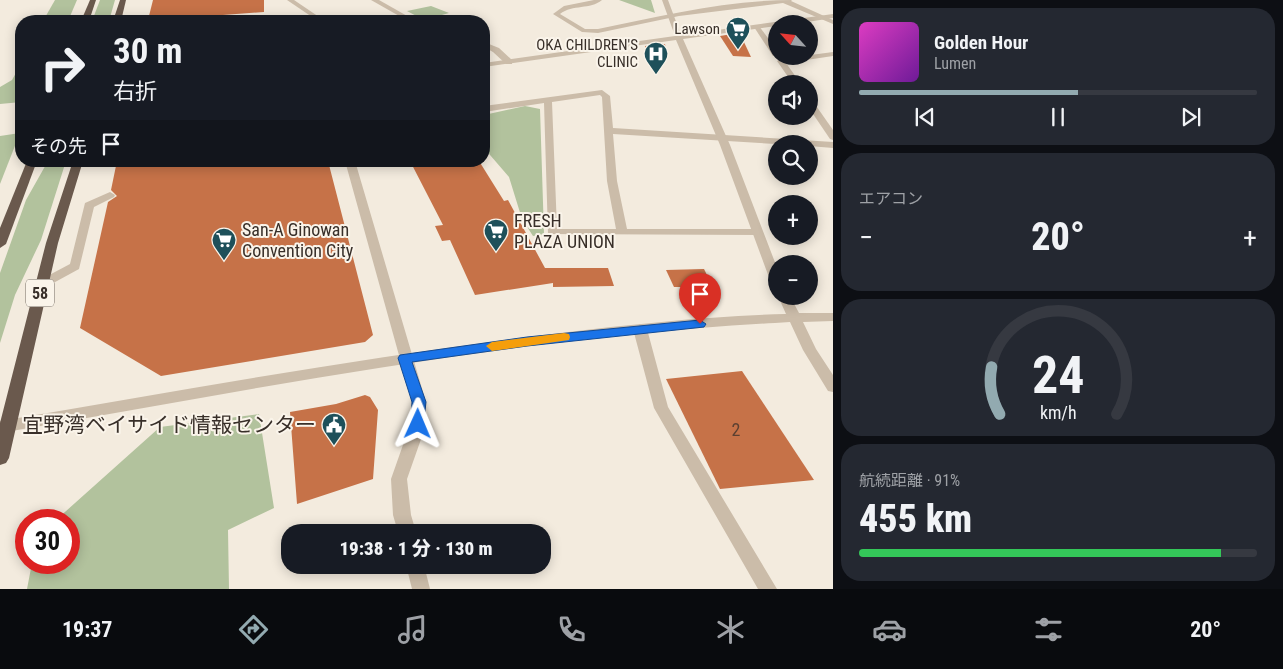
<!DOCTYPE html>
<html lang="ja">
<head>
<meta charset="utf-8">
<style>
  body { margin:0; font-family:"Roboto Condensed","Noto Sans JP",sans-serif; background:#242831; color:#f1f3f6; height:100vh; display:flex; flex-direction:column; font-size:19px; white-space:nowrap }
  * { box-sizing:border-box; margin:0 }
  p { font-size:16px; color:#9ea1a6 }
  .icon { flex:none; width:28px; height:28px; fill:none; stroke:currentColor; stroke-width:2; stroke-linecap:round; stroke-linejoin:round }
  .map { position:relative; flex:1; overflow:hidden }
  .details { display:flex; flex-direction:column; gap:8px; padding:8px; background:#0d0f14; width:450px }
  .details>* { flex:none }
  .guide { position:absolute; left:15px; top:15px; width:475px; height:152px; border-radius:20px; box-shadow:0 2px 12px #0003; background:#171b24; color:#f1f3f6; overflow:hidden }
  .needle { width:32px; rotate:297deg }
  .tools { position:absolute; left:768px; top:15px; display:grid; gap:10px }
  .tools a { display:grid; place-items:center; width:50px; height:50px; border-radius:50%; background:#171b24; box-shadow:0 2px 12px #0003; font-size:25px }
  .speed { position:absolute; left:15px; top:509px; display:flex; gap:10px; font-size:25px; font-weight:700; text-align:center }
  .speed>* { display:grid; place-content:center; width:65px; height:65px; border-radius:50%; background:#171b24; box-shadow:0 2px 12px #0003; line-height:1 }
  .speed .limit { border:8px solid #d22; background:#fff; color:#111 }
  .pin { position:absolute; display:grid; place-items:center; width:42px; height:42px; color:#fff; margin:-51px -21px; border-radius:50% 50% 50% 0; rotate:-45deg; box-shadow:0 0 5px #0007 }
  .pin .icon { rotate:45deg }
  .me { position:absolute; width:55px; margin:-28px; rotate:1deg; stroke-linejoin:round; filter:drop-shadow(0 0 4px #0008) }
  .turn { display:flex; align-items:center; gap:18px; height:105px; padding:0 15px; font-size:22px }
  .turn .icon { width:65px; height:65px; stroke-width:2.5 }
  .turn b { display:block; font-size:35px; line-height:42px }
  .then { display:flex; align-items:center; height:48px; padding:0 15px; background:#0003; gap:10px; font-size:19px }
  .big { font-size:38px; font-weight:800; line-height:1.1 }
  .details .widget { flex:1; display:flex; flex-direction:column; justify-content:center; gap:8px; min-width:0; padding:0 18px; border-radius:20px; background:#242831 }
  .details .dial { align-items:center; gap:0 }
  .dial svg { height:130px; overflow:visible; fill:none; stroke:#363941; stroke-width:7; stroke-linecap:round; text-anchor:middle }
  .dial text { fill:#f1f3f6; stroke:none }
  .song { display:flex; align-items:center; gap:15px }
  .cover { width:60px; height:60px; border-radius:8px; background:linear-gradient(135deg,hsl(310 70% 55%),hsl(280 70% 35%)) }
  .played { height:5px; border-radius:2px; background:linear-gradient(90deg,#92aab0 55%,#363941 55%) }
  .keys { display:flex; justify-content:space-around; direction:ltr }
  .heat { display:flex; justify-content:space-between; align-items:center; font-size:28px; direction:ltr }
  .charge { height:8px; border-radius:4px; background:linear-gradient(90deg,#34c759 91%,#363941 0) }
  .trip { position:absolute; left:281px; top:524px; width:270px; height:50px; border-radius:20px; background:#171b24; box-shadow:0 2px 12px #0003; font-weight:800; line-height:50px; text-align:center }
  .tab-bar { display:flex; height:80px; justify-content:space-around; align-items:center; background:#090b0e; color:#9ea1a6 }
  .tab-bar .icon { width:35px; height:35px }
  .tab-bar .on { color:#92aab0 }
  .tab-bar b { font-size:22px; color:#f1f3f6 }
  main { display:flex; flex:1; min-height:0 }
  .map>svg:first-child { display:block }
  .green { fill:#b2c29d }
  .building { fill:#c67248 }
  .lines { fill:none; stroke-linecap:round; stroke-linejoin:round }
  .pedestrian { fill:#cbbca9; fill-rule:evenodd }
  .minor { fill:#cbbca9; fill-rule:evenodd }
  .tertiary { fill:#cbbca9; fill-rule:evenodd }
  .trunk { fill:#6a594d; fill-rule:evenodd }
  .route { fill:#1a73e8; stroke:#114b97 }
  .slow { fill:#f59e0b }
  .labels { text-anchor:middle; stroke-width:4; stroke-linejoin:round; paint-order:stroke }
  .far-poi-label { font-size:15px; fill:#382f29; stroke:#faf4ea; text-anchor:end }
  .shield { fill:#faf4ea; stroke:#726a63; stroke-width:1 }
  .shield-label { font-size:16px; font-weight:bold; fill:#382f29 }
  .poi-label { font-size:18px; fill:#382f29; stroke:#faf4ea; text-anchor:start }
  .near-number-label { font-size:18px; fill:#5c4031 }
  .near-poi-label { font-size:21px; fill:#382f29; stroke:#faf4ea; text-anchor:end }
</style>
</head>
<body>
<main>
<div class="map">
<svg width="833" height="589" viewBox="0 0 833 589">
  <rect width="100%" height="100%" fill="#f3ebde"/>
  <g class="green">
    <path d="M55,0H77L68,21H43Z"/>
    <path d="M100,0H115L109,21H92Z"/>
    <path d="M619,0H651L655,13Z"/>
    <path d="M431,6L449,13L424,20L407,11Z"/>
    <path d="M21,64V102L0,104V87L12,80Z"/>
    <path d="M525,106L540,109L544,234L533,236L522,219L509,177L484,148V115Z"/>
    <path d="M20,133L0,184V136Z"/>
    <path d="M48,161H66L41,240L15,295L0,343V273L26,200Z"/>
    <path d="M259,414L274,508L228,530L229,589H27L32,563L69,562V520H56L160,427Z"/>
  </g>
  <g class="building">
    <path d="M153,0H264V12L170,19L169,15L149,16Z"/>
    <path d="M732,34L743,40L751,57L733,56L720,36Z"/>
    <path d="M665,44L668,58L646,57L645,46Z"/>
    <path d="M117,161H328L373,335L365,342L161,376L80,328L108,202L117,196L111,190Z"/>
    <path d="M410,161H479L504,201L508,200L545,268H608L614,286L553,287V283L475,295L450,240L442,241L435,226L443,225Z"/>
    <path d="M704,269L713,287H674L666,270Z"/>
    <path d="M742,371L814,480L720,489L666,379Z"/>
    <path d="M365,395L370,397L378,410L373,479L297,504L290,412L336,404Z"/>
  </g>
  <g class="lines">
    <path class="pedestrian" d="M755,26H759L776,49V56H773L754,27Z"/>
    <g class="minor">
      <path d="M287,0H294L325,21H318Z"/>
      <path d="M371,0H379L416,21H408Z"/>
      <path d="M594,0H602C590,10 573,4 560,14L585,29H598C661,16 727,0 792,0L791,1L833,20V24L783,3L679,16L598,33L582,32L553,14L564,6Z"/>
      <path d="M484,42L499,48L512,60V64H506L493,52L484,47Z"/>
      <path d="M833,52V56L786,63L801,84H793L777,61L781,59Z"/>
      <path d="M602,90L610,96L613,128L833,142V148L809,146V144H776L613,134L617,181L627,229H757L763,232L757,235L548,234L544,103L484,112V106ZM600,95L602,97L607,181L616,229H557L552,102Z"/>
      <path d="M809,99L812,100L833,130V140L830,139L809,108Z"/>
      <path d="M345,161H355L426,402V425L407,479L411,515L416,532H398L393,515L391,479L410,425L412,402Z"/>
      <path d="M110,192L115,195L114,197L94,207L79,269L46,287H38L36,284L38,281L70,264L85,203Z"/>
      <path d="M640,324L647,329L668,407L777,589H758L654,408L633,329Z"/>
      <path d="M406,565H424L430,589H412Z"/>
    </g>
    <g class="tertiary">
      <path d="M662,0H668L681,35L833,14V18L794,24H776V26L683,39L730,145L776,265V284L770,280L720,145L676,40L484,67V63L675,36Z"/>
      <path d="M778,296H790L799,313H833V321L803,322L816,349L833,375V392L828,391L803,350L790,322L775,323C514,337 257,389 0,433V421C186,390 372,355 560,333C635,324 710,316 786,314Z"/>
    </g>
    <g class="trunk">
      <path d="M90,0H96L89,21H81Z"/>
      <path d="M120,0H126L121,21H113Z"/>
      <path d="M27,161H37L6,244L0,248V228Z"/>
      <path d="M73,161H83L58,243L9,458L6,463L0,465V423L46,243Z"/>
    </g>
  </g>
  <path class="route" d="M700,320L706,324L704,327L527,346L412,362L426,402L423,428H413L411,424L412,402L398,358L400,355L527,337Z"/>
  <path class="slow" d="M564,333L569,334L570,337L569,340L492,351L486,346L492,342Z"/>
  <defs>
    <symbol id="supermarket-pin" viewBox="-11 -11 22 30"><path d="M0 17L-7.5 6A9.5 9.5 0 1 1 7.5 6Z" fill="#1e505a" stroke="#faf4ea"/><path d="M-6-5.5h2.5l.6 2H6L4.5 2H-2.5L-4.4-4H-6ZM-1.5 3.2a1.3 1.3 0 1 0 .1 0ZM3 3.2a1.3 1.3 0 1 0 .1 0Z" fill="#fff"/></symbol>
    <symbol id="hospital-pin" viewBox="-11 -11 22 30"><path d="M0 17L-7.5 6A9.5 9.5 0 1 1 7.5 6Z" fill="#1e505a" stroke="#faf4ea"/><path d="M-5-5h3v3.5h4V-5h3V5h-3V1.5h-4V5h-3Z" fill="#fff"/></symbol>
    <symbol id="civic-pin" viewBox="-11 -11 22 30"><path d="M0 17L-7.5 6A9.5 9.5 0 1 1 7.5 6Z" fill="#1e505a" stroke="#faf4ea"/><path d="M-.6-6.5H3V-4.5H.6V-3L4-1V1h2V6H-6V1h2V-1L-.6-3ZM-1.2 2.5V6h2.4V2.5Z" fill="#fff"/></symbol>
  </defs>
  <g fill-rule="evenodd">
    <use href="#supermarket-pin" x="724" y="15" width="28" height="38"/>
    <use href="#hospital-pin" x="642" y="40" width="28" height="38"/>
    <use href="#supermarket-pin" x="482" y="217" width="28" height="38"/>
    <use href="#supermarket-pin" x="210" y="226" width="28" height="38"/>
    <use href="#civic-pin" x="320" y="411" width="28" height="38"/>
  </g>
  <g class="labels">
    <g class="far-poi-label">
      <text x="720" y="34">Lawson</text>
      <text x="638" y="50">OKA CHILDREN'S<tspan x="638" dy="17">CLINIC</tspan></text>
    </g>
    <rect class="shield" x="26" y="279.5" width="28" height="27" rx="4"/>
    <g class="shield-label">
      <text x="40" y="299">58</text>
    </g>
    <g class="poi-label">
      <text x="514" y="227">FRESH<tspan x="514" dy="21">PLAZA UNION</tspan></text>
      <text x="242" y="236">San-A Ginowan<tspan x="242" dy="21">Convention City</tspan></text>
    </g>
    <g class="near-number-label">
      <text x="736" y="436">2</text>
    </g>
    <g class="near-poi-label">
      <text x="316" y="432">宜野湾ベイサイド情報センター</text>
    </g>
  </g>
</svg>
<div class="tools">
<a><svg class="needle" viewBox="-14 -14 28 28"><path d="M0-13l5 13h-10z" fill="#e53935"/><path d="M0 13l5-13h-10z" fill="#9ea1a6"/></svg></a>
<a><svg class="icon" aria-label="sound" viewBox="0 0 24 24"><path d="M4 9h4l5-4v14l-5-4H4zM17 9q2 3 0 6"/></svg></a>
<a><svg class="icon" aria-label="search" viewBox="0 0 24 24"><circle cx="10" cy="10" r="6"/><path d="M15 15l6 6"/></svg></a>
<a>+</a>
<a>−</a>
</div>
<div class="speed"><div class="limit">30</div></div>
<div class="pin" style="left:700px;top:324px;background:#d93025"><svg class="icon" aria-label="arrive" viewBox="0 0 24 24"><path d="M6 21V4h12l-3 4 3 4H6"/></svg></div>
<svg class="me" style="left:418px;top:424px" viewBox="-20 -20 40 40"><path d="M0-17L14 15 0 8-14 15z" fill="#1a73e8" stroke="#fff" stroke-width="4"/></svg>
<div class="trip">19:38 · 1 分 · 130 m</div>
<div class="guide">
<div class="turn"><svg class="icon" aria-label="right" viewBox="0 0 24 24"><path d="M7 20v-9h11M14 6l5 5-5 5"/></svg><div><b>30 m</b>右折</div></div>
<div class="then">その先<svg class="icon" aria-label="arrive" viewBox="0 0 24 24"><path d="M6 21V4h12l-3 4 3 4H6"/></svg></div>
</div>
</div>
<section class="details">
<div class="widget">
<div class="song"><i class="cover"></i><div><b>Golden Hour</b><p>Lumen</p></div></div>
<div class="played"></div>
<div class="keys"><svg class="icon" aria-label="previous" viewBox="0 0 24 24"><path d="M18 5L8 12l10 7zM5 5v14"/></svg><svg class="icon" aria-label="pause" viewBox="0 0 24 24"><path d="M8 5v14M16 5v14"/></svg><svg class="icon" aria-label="next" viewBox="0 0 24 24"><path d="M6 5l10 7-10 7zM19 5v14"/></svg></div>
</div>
<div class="widget"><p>エアコン</p>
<div class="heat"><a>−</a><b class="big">20°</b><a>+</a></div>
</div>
<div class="widget dial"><svg viewBox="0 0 100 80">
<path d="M14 69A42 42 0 1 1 86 69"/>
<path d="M14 69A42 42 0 0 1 9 40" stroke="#92aab0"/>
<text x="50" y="56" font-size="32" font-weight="700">24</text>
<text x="50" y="72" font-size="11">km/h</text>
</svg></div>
<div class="widget"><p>航続距離 · 91%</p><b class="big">455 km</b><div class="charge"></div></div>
</section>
</main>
<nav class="tab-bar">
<b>19:37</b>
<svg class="icon on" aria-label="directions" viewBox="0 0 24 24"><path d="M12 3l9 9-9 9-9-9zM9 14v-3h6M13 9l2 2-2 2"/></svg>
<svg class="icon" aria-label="music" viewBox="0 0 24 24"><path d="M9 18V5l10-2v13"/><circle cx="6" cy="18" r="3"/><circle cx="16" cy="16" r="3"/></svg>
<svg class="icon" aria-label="phone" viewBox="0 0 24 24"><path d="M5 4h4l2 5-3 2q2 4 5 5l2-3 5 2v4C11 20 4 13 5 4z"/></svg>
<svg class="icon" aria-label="climate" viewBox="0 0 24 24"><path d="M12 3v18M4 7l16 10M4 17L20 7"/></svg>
<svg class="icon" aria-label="car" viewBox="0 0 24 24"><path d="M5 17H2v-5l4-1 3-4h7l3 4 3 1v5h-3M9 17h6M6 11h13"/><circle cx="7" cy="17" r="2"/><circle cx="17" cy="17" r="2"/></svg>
<svg class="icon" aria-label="filters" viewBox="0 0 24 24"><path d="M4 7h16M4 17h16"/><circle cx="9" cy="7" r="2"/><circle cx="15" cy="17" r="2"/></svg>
<b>20°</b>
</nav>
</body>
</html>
